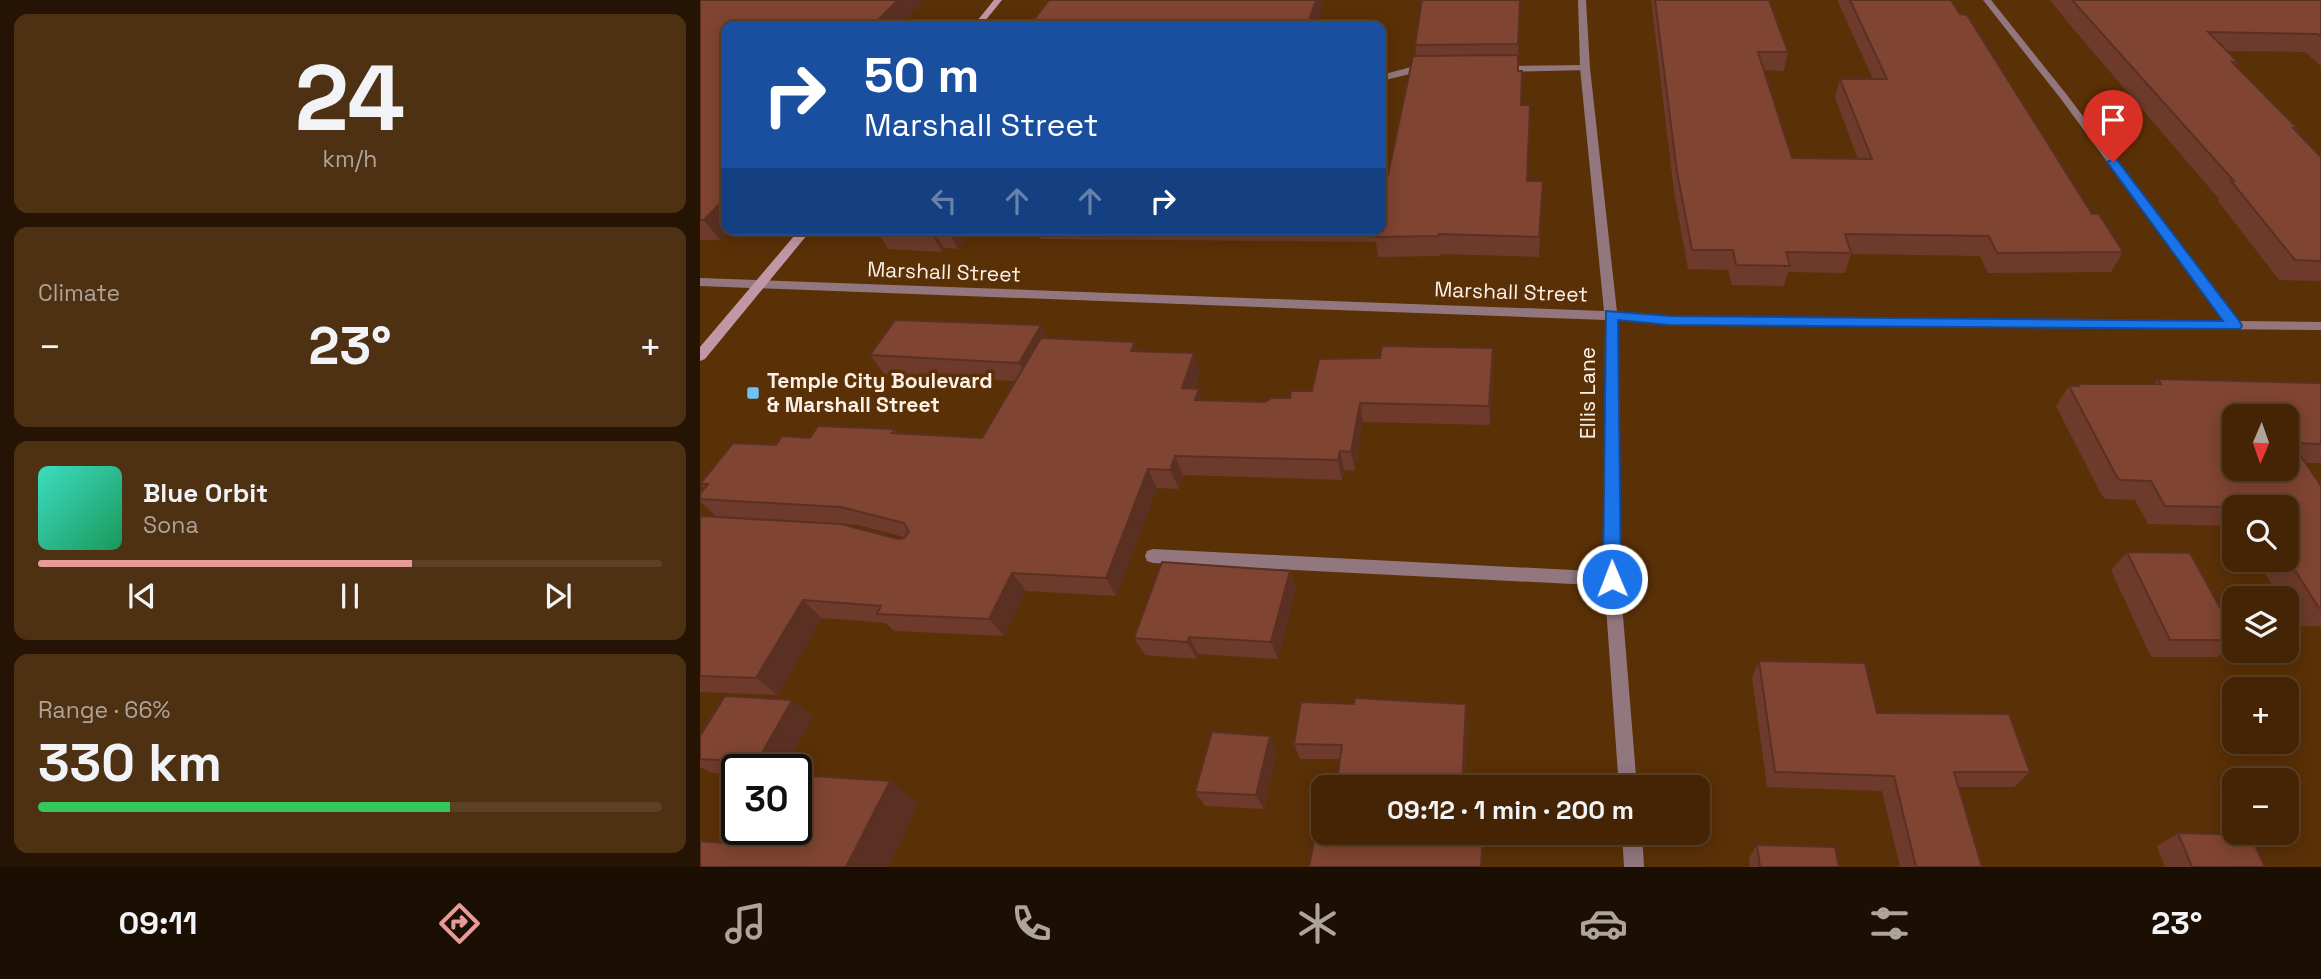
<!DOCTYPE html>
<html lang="en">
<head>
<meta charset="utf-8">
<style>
  body { margin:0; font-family:"Space Grotesk",sans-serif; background:#4e3013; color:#f1f3f6; height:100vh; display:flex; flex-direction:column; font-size:26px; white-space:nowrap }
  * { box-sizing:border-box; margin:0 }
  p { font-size:23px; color:#afa49a }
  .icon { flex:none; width:38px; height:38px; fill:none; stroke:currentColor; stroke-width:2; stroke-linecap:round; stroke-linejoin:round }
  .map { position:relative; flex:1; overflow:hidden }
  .drawer { display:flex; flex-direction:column; gap:14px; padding:14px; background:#251403; width:700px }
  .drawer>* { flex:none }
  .banner { position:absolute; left:21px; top:21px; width:665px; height:214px; border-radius:14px; box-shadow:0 4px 18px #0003,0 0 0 2px #5c4127; background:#1a4fa0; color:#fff; overflow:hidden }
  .needle { width:46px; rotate:182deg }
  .buttons { position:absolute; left:1522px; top:404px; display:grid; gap:14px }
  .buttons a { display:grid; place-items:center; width:77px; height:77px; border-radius:14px; background:#442405; box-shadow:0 4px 18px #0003,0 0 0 2px #5c4127; font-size:35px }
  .speed { position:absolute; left:21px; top:754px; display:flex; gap:14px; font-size:35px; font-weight:700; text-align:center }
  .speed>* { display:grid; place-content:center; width:91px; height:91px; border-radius:50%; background:#442405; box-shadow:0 4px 18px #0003,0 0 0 2px #5c4127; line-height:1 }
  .speed .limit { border:4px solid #111; border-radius:10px; background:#fff; color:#111 }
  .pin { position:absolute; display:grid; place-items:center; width:60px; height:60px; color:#fff; margin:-72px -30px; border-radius:50% 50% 50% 0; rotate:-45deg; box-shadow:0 0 7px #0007 }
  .pin .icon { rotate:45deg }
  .me { position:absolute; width:77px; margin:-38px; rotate:359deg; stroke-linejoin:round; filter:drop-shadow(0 0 5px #0008) }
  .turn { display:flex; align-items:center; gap:24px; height:147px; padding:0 28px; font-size:32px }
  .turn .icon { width:91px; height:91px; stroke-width:2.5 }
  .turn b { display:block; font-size:49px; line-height:60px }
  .lanes { display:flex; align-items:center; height:66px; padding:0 28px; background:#0003; justify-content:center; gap:35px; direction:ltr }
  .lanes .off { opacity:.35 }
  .big { font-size:52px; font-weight:800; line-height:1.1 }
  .drawer .tile { flex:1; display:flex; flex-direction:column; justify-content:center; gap:10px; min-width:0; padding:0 24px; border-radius:14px; background:#4e3013 }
  .drawer .dial { align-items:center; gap:0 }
  .dial b { font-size:91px; line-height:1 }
  .song { display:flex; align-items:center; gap:21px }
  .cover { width:84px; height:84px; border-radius:10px; background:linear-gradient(135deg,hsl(170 70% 55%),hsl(150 70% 35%)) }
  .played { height:7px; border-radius:4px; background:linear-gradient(90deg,#e69b98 60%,#5c4127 60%) }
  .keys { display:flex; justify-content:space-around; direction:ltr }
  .heat { display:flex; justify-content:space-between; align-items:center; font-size:38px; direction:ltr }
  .charge { height:10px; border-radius:5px; background:linear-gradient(90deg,#34c759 66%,#5c4127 0) }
  .trip { position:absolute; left:611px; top:775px; width:399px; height:70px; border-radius:14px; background:#442405; box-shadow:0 4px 18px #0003,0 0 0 2px #5c4127; font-weight:800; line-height:70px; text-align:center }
  .menu { display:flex; height:112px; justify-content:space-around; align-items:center; background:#1b0e02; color:#afa49a }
  .menu .icon { width:49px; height:49px }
  .menu .active { color:#e69b98 }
  .menu b { font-size:32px; color:#f1f3f6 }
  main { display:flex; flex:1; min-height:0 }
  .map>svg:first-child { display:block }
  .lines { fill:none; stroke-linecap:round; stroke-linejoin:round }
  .service { fill:#92777f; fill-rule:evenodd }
  .minor { fill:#92777f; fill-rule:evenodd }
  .secondary { fill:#c297a5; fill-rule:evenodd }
  .wall { fill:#6e3a2b; fill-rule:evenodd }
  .shaded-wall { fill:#5a3023 }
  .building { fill:#804432; stroke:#5a3023; stroke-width:2; fill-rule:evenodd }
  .route { fill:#1a73e8; stroke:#114b97; stroke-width:2 }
  .poi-dot { fill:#70c2f4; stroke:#5a3007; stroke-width:2.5 }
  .labels { text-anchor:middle; stroke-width:7; stroke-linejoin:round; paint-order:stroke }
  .street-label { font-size:21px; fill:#fcf1e9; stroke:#5a3007 }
  .poi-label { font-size:21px; font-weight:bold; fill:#fcf1e9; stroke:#5a3007; text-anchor:start }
</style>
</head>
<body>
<main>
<section class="drawer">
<div class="tile dial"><b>24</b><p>km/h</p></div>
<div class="tile"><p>Climate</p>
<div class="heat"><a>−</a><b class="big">23°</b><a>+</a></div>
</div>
<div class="tile">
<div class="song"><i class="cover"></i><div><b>Blue Orbit</b><p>Sona</p></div></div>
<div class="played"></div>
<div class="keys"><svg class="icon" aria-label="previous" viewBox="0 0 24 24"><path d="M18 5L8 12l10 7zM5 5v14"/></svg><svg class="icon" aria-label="pause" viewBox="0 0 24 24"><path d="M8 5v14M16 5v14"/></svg><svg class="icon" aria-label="next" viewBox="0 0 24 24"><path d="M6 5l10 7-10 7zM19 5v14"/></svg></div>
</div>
<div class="tile"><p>Range · 66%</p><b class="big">330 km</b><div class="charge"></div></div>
</section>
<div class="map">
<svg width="1621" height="867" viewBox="0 0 1621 867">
  <rect width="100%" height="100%" fill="#5a3007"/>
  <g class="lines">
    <g class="service">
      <path d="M885,65L890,68L888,70L799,72L794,69L799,66Z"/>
      <path d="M715,66H726L731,69L681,81V75Z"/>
      <path d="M453,549L912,572L918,574L920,579L918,584L912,586L453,563L447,561L445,556L447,551Z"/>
    </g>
    <g class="minor">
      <path d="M878,0H886L890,68L917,312L970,316L1524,321L1361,99L1283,0H1291L1367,95L1538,321L1621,322V330L970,324L917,320L920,579L937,788H919L904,579L905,320L0,286V278L904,311L880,68Z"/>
      <path d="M922,833H942L944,867H924Z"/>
    </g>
    <g class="secondary">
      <path d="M294,0H302L281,26H273Z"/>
      <path d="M100,229H112L5,359L0,361V347Z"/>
    </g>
  </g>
  <g class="wall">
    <path d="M0,0H223L199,26H26V229H29L20,240H0Z"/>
    <path d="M820,0L818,71L822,105L827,181L842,201L839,257L741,254L740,256L678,257L676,242L341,239L339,234L268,233L258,249L244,248L242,252L188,249L176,229H681L688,175L716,56L715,45Z"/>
    <path d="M951,0H1069L1088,52L1084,71L1064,70L1092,158L1158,159L1135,98L1140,79H1173L1137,0H1251L1392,214L1423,252L1411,272L1288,273L1280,256L1151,254L1145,273L1088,272L1084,286L1032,285L1028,270L988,269L974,192Z"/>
    <path d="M1350,0H1621V66L1605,52L1526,51L1538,62L1536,66L1597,128L1596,131L1621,157V281L1579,280L1518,201L1519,199L1370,25Z"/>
    <path d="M341,325L347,338L435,342L439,352L500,373L495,388L503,400L565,402L590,398L612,391L680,358L793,348L794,368L790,425L663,422L655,471L644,470L642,480L483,475L479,489L457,488L416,596L326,591L304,636L194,631L186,623L122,618L78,695L0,692V516L17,517L0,501V494L5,488L0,484L76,445L110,438L194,429L197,433L282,438L315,381L184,374L170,355ZM142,524L158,525L204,537L198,539Z"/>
    <path d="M1458,379L1621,383V463H1606L1621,486V626H1597L1587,610V598H1580L1557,560H1587V508H1535V526L1448,524L1435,500L1406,499L1402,496L1356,406L1369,386H1376L1378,384H1454Z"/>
    <path d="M1427,552L1535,635V642L1517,657H1451L1411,570Z"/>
    <path d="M590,571L596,589L578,659L498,654L497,659L445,655L434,638Z"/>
    <path d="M1059,661L1177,713L1330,772L1314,787H1259L1282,867H1200L1182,791L1067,787L1052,677Z"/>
    <path d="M92,700L113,716L84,770H37V775L11,773L0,767V736Z"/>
    <path d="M768,719L764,788H636L640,759H600L594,744Z"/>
    <path d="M577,751L564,809L505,806L495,792Z"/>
    <path d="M1478,833L1565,867H1465L1457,846Z"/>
    <path d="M1057,845L1139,867H1050L1049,858Z"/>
  </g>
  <g class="shaded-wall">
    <path d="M198,0H224L199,26H172Z"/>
    <path d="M616,0H624L616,26H607Z"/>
    <path d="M26,197V229H29L20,240L4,220Z"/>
    <path d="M232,229H233L244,248L242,252L230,232Z"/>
    <path d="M247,229H266L268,233L258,249Z"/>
    <path d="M341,325L351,345L330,382L319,363Z"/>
    <path d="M435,342L443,361L431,351Z"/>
    <path d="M793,348L794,368L790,425L789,406Z"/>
    <path d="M494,353L500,373L489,408L482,388Z"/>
    <path d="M499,389L506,408L495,400Z"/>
    <path d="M660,403L663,422L655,471L651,452Z"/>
    <path d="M640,451L644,470L642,480L638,460Z"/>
    <path d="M475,456L483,475L479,489L470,470Z"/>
    <path d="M448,469L457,488L416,596L406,578Z"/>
    <path d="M590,571L596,589L578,659L571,642Z"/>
    <path d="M312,573L326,591L304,636L289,619Z"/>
    <path d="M103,600L122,618L78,695L56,678Z"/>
    <path d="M489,637L498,654L497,659L487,642Z"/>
    <path d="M92,700L113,716L84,770H70L57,762Z"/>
    <path d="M766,704L768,719L764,788H762Z"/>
    <path d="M570,736L577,751L564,809L556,795Z"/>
    <path d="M190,781L219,803L189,867H146Z"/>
    <path d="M783,833L784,839L782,867H781Z"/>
  </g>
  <g class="building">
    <path d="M0,0H198L172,26H26V197L4,220H0Z"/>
    <path d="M349,0H616L607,26H616H329Z"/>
    <path d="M722,0H820L818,44L715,45Z"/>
    <path d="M955,0H1069L1088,52H1058L1092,158L1172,159L1140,79H1187L1150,0H1251L1260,14L1267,15L1392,214H1399L1423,252L1297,253L1289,236L1145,234L1151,253L1086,252L1090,266L1036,265L1033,250H992L977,172Z"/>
    <path d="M1372,0H1621V37L1618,34L1508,32L1538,62H1532L1597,128H1593L1621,157V261L1595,260L1531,181H1534Z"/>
    <path d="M818,55V71H822L821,105H830L827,181H843L839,237L739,234V236L675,237L676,229H681V174L688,175L713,56Z"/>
    <path d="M178,229H232L230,232Z"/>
    <path d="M195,320L341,325L319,363L170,355Z"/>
    <path d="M341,338L435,342L431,351L494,353L482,388L499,389L495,400L565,402L571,398H590L591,391H612L619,359L680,358L682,346L793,348L789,406L660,403L651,452L640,451L638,460L475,456L470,470L448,469L406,578L312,573L289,619L177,614L181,606L103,600L56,678L0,676V516L141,524L198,539L204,538L209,532L204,523L141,507L0,499V494L8,484H0L33,443L76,445L82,436L110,438L118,426L194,429L192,433L282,438Z"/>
    <path d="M1458,379L1621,383V444L1592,443L1621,486V608H1619L1587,558V508L1465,506L1451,481L1421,480L1417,477L1369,386H1379L1378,384H1461ZM1535,416H1587V469H1535Z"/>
    <path d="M1427,552L1490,553L1535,635V640H1470Z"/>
    <path d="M462,562L590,571L571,642L489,637L487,642L434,638Z"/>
    <path d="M1059,661L1165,663L1177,713L1309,714L1330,772H1254L1282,867H1216L1194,776L1075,772Z"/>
    <path d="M25,696L92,700L57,762L0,759V736Z"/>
    <path d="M655,698L766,704L762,788H636L642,745L594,744L601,702L654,704Z"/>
    <path d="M512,732L570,736L556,795L495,792Z"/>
    <path d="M96,775L190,781L146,867H0V841L33,844L41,830H96Z"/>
    <path d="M619,815H623V833H783L781,867H609Z"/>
    <path d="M1478,833L1550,835L1565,867H1492Z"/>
    <path d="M1057,845L1135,847L1139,867H1060Z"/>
  </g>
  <path class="route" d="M1413,159L1417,160L1540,322L1542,326L1540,329L970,325L918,320L921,579L919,585L912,587L906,585L903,579L906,311L970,316L1523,321L1407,162Z"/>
  <rect class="poi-dot" x="46" y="386" width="14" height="14" rx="3.5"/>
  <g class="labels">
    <g class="street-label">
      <text transform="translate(244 272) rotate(2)" y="7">Marshall Street</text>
      <text transform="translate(811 292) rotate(2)" y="7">Marshall Street</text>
      <text transform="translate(888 393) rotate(-90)" y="7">Ellis Lane</text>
    </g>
    <g class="poi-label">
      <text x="67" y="388">Temple City Boulevard<tspan x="67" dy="24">&amp; Marshall Street</tspan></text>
    </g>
  </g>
</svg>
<div class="buttons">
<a><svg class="needle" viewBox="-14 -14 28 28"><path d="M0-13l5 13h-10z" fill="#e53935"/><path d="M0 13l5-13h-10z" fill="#afa49a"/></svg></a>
<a><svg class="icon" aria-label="search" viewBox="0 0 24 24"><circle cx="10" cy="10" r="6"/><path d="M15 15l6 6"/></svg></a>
<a><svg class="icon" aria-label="layers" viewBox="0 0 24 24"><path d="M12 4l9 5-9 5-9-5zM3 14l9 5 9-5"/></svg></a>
<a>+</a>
<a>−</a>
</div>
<div class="speed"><div class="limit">30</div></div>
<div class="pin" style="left:1413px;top:162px;background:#d93025"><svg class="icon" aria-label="arrive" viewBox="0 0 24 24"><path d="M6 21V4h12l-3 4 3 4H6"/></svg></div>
<svg class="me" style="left:912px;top:579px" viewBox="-20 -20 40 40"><circle r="17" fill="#1a73e8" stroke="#fff" stroke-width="3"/><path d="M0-11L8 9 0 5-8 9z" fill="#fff"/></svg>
<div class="trip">09:12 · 1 min · 200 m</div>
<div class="banner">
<div class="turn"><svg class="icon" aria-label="right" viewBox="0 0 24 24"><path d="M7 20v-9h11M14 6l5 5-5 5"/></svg><div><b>50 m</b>Marshall Street</div></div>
<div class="lanes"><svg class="icon off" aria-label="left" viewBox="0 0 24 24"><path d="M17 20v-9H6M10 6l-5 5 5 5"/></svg><svg class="icon off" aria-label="ahead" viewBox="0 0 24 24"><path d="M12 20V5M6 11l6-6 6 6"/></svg><svg class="icon off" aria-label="ahead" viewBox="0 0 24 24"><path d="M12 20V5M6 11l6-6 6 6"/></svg><svg class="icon" aria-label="right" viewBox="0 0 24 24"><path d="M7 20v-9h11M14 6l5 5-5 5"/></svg></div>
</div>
</div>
</main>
<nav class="menu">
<b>09:11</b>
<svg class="icon active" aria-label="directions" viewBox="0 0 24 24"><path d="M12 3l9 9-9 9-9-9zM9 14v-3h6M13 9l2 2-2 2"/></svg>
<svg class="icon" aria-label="music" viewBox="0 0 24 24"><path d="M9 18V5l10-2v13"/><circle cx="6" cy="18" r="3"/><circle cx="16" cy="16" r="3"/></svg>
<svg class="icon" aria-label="phone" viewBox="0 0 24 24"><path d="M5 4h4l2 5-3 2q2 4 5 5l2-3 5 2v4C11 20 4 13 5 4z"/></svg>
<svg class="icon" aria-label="climate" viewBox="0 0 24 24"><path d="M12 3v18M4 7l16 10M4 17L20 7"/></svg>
<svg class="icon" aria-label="car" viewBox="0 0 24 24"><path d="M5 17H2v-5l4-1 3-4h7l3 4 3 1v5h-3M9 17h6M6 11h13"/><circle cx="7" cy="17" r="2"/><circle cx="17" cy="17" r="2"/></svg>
<svg class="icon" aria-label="filters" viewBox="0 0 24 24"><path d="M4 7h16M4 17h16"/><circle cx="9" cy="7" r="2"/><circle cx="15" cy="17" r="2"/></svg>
<b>23°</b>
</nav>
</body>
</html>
